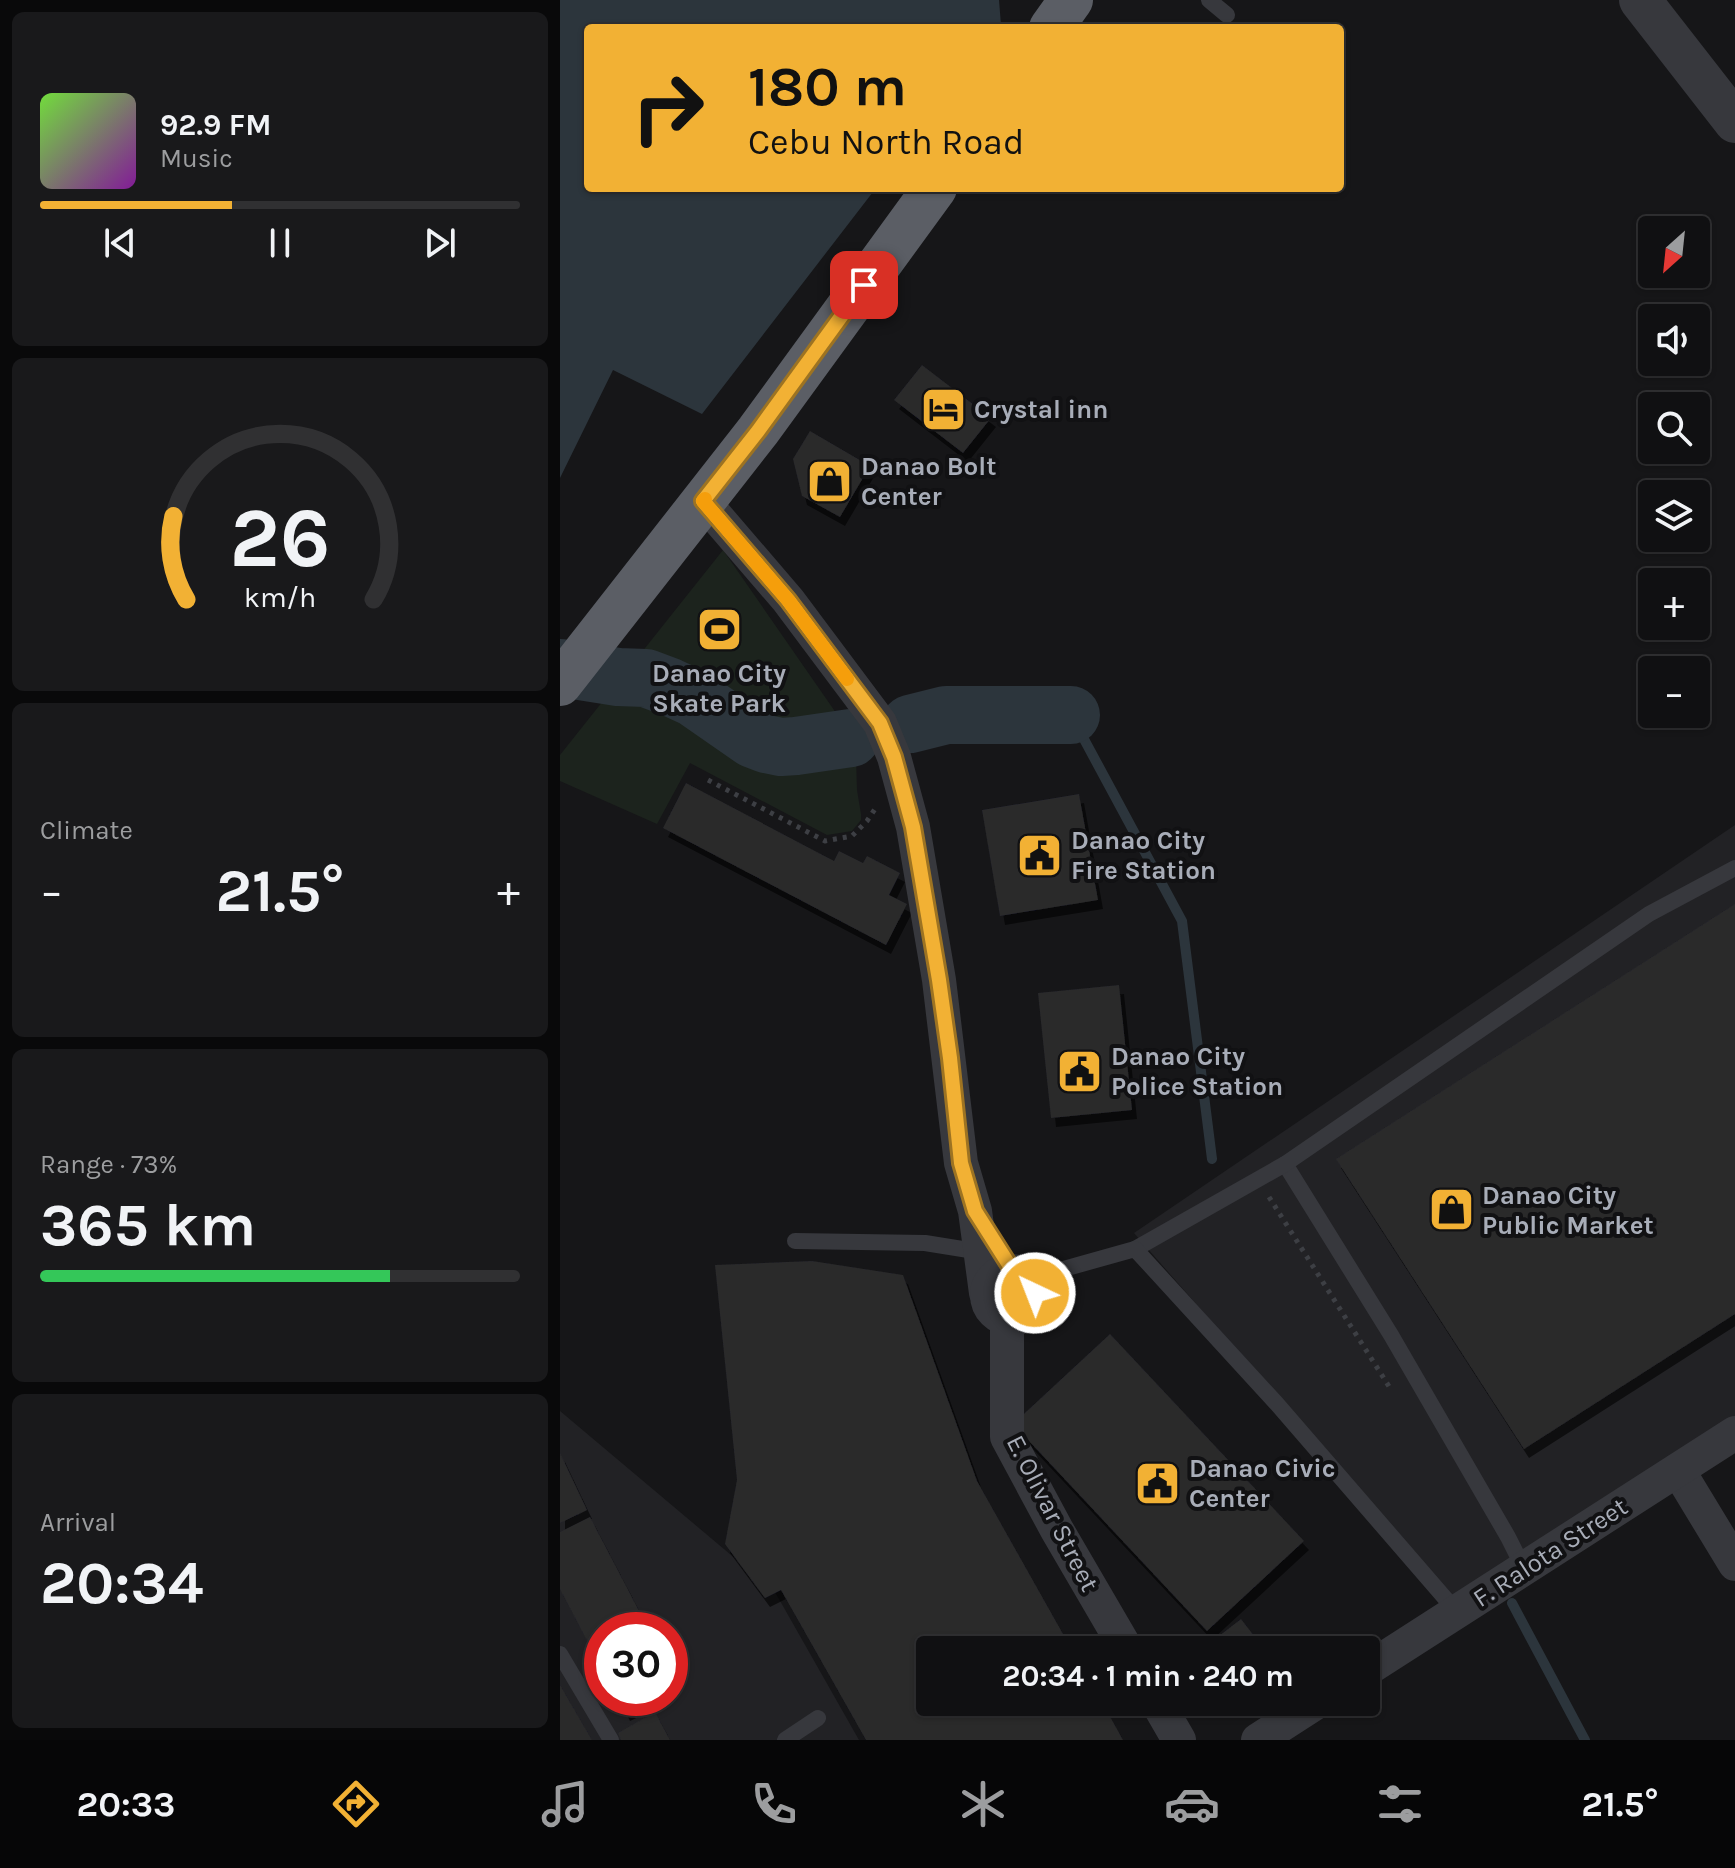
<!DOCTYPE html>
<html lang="en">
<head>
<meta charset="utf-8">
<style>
  body { margin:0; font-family:Karla,sans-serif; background:#19191b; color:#f1f3f6; height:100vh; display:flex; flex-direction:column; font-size:30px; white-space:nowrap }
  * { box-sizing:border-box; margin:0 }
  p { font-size:26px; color:#9c9d9f }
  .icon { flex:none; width:44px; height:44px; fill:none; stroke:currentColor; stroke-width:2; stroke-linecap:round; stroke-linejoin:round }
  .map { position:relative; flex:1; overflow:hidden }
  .drawer { display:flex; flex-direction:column; gap:12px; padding:12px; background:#09090a; width:560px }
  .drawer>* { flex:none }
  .top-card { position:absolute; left:24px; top:24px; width:760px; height:168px; border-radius:8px; box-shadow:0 2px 6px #0004,0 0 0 2px #303032; background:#f2b134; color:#111; overflow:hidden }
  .needle { width:52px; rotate:207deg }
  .buttons { position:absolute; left:1078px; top:216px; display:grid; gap:16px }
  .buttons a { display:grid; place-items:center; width:72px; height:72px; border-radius:8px; background:#101012; box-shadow:0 2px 6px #0004,0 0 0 2px #303032; font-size:40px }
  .speed { position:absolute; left:24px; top:1612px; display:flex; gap:16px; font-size:40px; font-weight:700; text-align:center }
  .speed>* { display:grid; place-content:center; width:104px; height:104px; border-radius:50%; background:#101012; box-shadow:0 2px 6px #0004,0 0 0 2px #303032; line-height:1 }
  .speed .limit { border:12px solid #d22; background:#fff; color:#111 }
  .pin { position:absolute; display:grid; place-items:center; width:68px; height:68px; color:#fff; margin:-34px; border-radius:16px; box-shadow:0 4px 12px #0006 }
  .me { position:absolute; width:88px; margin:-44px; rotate:317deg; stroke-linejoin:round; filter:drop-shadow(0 0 6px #0008) }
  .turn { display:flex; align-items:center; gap:28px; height:168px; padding:0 32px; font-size:36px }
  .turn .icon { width:104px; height:104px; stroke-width:2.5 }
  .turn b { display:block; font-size:56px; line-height:68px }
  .big { font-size:60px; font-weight:700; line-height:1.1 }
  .drawer .tile { flex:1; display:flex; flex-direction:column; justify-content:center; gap:12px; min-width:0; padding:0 28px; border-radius:12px; background:#19191b }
  .drawer .dial { align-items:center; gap:0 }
  .dial svg { height:208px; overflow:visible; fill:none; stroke:#303032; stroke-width:7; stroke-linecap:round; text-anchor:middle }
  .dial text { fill:#f1f3f6; stroke:none }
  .song { display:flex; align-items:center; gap:24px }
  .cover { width:96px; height:96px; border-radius:12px; background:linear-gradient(135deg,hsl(100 70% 55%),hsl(290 70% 35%)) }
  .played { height:8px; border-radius:4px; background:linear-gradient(90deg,#f2b134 40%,#303032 40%) }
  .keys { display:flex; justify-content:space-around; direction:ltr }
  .heat { display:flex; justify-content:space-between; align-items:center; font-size:44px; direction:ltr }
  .charge { height:12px; border-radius:6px; background:linear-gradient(90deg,#34c759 73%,#303032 0) }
  .trip { position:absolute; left:356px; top:1636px; width:464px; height:80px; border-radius:8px; background:#101012; box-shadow:0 2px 6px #0004,0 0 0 2px #303032; font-weight:700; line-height:80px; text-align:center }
  .menu { display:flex; height:128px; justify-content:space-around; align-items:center; background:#060607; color:#9c9d9f }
  .menu .icon { width:56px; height:56px }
  .menu .current { color:#f2b134 }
  .menu b { font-size:36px; color:#f1f3f6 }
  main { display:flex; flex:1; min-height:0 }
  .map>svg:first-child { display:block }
  .built { fill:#222225; fill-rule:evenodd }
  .green { fill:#1c231d }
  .water { fill:#2c353c }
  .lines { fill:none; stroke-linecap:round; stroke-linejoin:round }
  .stream { stroke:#2c353c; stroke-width:10 }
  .river { stroke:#2c353c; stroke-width:58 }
  .building { fill:#29292c; filter:url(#shadow) }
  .path { stroke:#3d3f44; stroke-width:5; stroke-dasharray:4 6; stroke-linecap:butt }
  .service { stroke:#37383d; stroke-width:16 }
  .minor { stroke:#37383d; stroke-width:34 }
  .tertiary { stroke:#37383d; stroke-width:42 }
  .trunk { stroke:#5b5e65; stroke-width:44 }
  .route-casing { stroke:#9d7322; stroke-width:20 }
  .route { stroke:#f2b134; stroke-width:14 }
  .slow { stroke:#f59e0b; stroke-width:14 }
  .labels { text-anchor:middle; stroke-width:8; stroke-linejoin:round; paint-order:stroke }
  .poi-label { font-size:26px; font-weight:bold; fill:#a8adb8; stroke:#111113; text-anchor:start }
  .street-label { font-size:26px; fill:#a8adb8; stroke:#111113 }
</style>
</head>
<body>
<main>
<section class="drawer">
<div class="tile">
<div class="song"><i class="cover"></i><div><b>92.9 FM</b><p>Music</p></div></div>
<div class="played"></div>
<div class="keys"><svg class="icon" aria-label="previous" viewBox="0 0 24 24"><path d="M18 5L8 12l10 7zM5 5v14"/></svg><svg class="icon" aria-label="pause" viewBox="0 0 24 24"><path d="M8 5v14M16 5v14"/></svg><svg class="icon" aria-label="next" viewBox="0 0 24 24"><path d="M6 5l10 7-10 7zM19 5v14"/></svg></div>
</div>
<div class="tile dial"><svg viewBox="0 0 100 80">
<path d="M14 69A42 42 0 1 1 86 69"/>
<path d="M14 69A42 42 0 0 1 9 37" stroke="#f2b134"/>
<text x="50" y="56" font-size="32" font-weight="700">26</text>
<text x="50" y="72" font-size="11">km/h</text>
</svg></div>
<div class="tile"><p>Climate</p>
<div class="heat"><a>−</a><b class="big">21.5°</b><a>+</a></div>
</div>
<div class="tile"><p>Range · 73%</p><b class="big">365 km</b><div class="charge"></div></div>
<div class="tile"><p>Arrival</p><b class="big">20:34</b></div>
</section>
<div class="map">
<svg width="1175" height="1740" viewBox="0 0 1175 1740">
  <defs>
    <filter id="shadow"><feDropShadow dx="5" dy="9" stdDeviation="0" flood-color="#0009"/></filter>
  </defs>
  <rect width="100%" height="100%" fill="#161618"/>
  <g class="built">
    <path d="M1175,825V1417L894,1599L574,1233Z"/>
    <path d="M0,1411L215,1592L299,1740H0ZM42,1630H110V1698H42Z"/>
  </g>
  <path class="green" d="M163,550L274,710L296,757L297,790L301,814V820L292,831L267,835L130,763L97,824L0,781V755Z"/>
  <path class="water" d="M0,0H439L441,25L439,28H28V188H316L142,414L53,370L0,478Z"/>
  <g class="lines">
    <g class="stream">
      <path d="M511,715L622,921L652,1159"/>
      <path d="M952,1603L1025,1740"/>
    </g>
    <g class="river">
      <path d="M0,668L58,677L86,678L110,687L134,698L193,739L206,744L221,747L236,746L291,738"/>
      <path d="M350,724L386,715H511"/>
    </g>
  </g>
  <g class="building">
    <path d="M362,365L431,418L403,453L334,400Z"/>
    <path d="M250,431L310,466L280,517L242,496L233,459Z"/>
    <path d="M126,783L274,861L279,851L303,863L307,856L340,873L329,895L347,904L326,945L103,828Z"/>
    <path d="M519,794L538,900L440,916L422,810Z"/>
    <path d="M1175,904V1314L964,1449L776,1159Z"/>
    <path d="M559,985L572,1110L491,1118L478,993Z"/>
    <path d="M252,1261L343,1275L417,1481L512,1650H370V1702H542L563,1740H306L221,1590L205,1598L165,1544L177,1480L155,1265Z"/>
    <path d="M550,1334L744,1541L647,1631L453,1424Z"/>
    <path d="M0,1453L27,1510L0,1523Z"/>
    <path d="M30,1517L88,1628L84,1630H42V1652L35,1656L0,1589V1532Z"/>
    <path d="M681,1619L705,1650H641Z"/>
    <path d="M0,1685L32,1740H0Z"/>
    <path d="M58,1698H95L65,1712Z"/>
    <path d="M95,1712L110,1740H61L58,1733Z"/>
  </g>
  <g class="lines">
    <g class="path">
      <path d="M148,780L265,841L292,836L307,821L315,809"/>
      <path d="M709,1197L830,1388"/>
    </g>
    <g class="service">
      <path d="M649,0L667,15"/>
      <path d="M725,1164L831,1335L948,1537L964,1569"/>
      <path d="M235,1241L365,1243L421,1252"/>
      <path d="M575,1249L725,1164L1089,914L1175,868"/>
      <path d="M468,1279L575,1249L717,1404L897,1612"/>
      <path d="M0,1654L51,1740"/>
      <path d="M225,1740L258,1718"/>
    </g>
    <g class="minor">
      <path d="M143,501L228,600L320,723L334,757L353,827L379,980L401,1163L415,1211L426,1293"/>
      <circle cx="451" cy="1295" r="24"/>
      <path d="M447,1320V1437L497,1530L567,1650"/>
      <path d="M1118,1470L1175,1564"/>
      <path d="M806,1670L1175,1433"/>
      <path d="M597,1702L619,1740"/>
      <path d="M698,1740L757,1702"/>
    </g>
    <path class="tertiary" d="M1080,0L1175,122"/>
    <g class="trunk">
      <path d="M491,28L511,0"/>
      <path d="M0,684L198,431L375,188"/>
    </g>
  </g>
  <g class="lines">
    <defs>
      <path id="route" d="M304,285L198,431L143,501L228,600L320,723L334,757L353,827L379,980L390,1058L401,1163L415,1211L453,1271L468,1279L475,1293"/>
    </defs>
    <use href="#route" class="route-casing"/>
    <use href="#route" class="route"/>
    <path class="slow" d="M145,499L143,501L228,600L287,679"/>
  </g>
  <defs>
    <symbol id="hotel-square" viewBox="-11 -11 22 22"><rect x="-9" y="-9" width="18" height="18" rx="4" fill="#f2b134" stroke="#111113"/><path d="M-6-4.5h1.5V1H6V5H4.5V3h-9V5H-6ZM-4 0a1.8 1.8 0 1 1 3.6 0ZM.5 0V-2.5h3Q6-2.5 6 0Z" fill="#111"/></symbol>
    <symbol id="shop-square" viewBox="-11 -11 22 22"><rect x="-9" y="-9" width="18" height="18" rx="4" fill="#f2b134" stroke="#111113"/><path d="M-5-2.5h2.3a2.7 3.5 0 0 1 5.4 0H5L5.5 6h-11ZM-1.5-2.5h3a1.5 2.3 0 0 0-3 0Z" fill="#111"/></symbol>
    <symbol id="stadium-square" viewBox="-11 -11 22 22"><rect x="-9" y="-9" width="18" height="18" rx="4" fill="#f2b134" stroke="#111113"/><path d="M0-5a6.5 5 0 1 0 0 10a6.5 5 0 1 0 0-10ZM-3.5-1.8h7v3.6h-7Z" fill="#111"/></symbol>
    <symbol id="civic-square" viewBox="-11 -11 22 22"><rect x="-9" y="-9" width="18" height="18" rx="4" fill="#f2b134" stroke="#111113"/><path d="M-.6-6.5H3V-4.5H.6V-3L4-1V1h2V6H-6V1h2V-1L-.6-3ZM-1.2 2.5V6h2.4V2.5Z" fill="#111"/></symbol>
  </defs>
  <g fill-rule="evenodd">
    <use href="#hotel-square" x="358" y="384" width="51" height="51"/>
    <use href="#shop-square" x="244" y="456" width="51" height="51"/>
    <use href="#stadium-square" x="134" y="604" width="51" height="51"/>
    <use href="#civic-square" x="454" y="830" width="51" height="51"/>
    <use href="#civic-square" x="494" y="1046" width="51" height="51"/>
    <use href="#shop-square" x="866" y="1184" width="51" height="51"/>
    <use href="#civic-square" x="572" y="1458" width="51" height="51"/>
  </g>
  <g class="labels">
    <g class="poi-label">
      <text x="414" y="418">Crystal inn</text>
      <text x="301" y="475">Danao Bolt<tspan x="301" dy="30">Center</tspan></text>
      <text x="159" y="682" text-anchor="middle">Danao City<tspan x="159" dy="30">Skate Park</tspan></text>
      <text x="511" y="849">Danao City<tspan x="511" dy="30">Fire Station</tspan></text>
      <text x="551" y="1065">Danao City<tspan x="551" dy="30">Police Station</tspan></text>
      <text x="922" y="1204">Danao City<tspan x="922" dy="30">Public Market</tspan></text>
      <text x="629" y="1477">Danao Civic<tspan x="629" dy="30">Center</tspan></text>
    </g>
    <g class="street-label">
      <text transform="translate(493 1513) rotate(63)" y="9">E. Olivar Street</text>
      <text transform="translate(990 1552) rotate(-33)" y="9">F. Ralota Street</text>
    </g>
  </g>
</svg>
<div class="buttons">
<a><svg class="needle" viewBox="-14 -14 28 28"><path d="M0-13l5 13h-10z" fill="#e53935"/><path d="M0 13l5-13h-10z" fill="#9c9d9f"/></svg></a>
<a><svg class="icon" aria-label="sound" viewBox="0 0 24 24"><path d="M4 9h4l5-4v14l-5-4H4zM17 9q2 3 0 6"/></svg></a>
<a><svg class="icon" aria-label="search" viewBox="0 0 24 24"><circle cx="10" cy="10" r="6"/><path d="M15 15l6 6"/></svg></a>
<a><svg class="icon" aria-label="layers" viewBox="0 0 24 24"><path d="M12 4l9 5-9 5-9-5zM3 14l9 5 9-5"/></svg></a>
<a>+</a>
<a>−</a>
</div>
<div class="speed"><div class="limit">30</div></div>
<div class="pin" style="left:304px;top:285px;background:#d93025"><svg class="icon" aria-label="arrive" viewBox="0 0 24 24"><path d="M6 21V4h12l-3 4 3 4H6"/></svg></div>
<svg class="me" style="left:475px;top:1293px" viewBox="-20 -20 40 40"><circle r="17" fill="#f2b134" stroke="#fff" stroke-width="3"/><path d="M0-11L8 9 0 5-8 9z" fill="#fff"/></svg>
<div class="trip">20:34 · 1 min · 240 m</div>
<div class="top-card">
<div class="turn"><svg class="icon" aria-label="right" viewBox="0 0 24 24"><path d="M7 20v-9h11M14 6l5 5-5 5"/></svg><div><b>180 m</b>Cebu North Road</div></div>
</div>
</div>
</main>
<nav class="menu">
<b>20:33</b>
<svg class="icon current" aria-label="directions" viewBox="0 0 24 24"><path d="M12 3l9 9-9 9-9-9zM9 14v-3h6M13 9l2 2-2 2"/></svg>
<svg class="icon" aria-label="music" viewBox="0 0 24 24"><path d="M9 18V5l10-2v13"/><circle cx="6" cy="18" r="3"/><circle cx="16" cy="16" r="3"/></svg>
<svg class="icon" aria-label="phone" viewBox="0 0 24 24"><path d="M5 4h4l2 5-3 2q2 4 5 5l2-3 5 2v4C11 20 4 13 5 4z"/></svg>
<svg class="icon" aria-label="climate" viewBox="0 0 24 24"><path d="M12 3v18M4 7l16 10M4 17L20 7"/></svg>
<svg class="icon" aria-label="car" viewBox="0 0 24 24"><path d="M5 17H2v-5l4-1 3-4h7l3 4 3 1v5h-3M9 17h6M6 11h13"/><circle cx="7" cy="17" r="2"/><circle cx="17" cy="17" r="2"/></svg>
<svg class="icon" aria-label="filters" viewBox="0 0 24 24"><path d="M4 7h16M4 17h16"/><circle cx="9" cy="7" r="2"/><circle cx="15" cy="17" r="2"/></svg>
<b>21.5°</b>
</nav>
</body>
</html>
